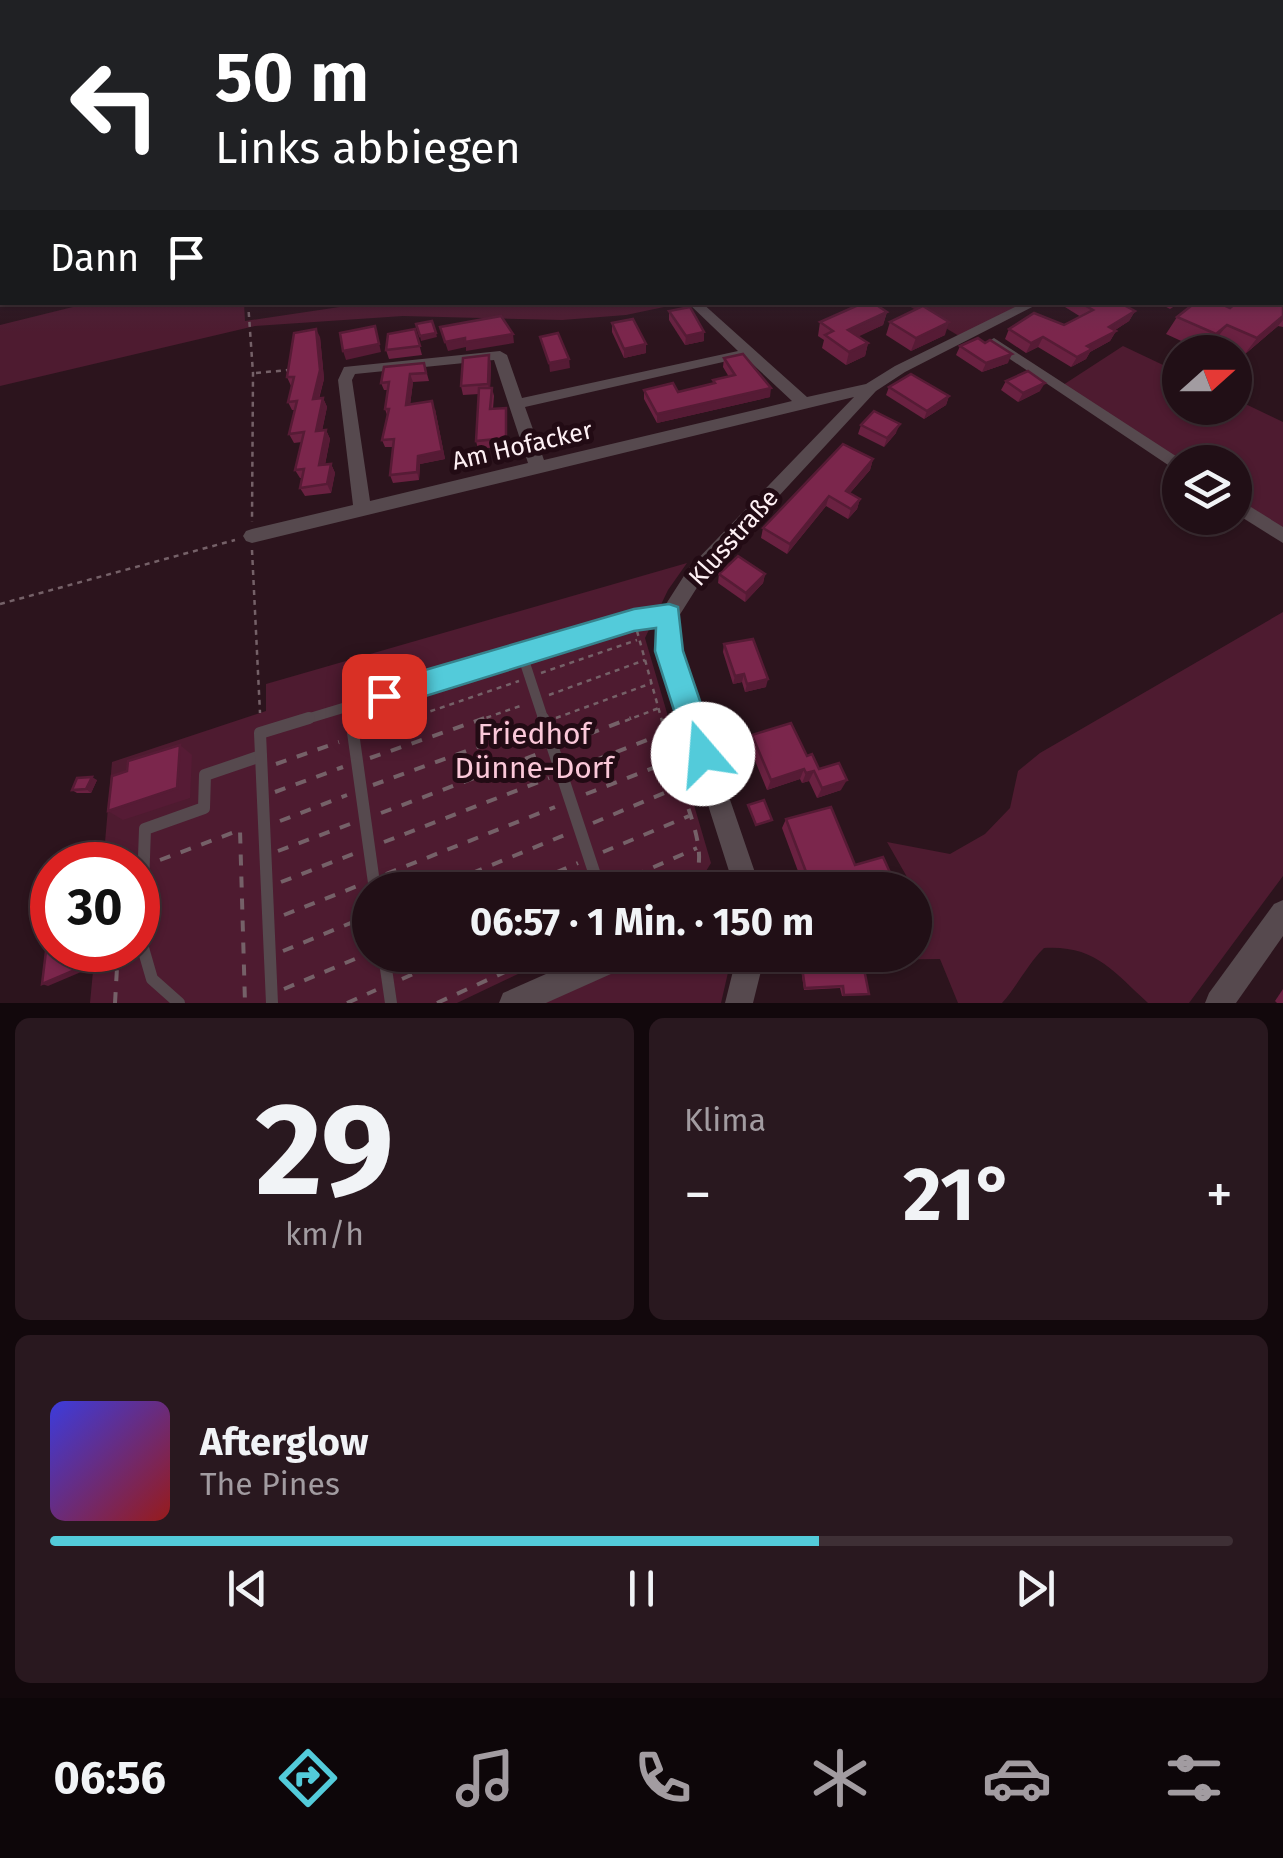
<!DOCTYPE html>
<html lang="de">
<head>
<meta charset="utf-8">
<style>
  body { margin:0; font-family:"Fira Sans",sans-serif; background:#29181f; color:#f1f3f6; height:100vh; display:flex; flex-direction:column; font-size:38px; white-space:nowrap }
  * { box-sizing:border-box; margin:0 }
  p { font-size:32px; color:#a29ca1 }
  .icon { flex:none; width:55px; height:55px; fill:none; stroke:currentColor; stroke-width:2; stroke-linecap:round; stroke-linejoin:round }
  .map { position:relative; height:1003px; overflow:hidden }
  .sheet { display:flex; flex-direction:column; gap:15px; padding:15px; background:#12080c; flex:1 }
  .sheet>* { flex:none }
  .guide { position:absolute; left:0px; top:0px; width:1285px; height:305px; box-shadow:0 2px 8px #0004,0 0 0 2px #3e2f35; background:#202124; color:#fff; overflow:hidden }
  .needle { width:65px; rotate:69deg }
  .buttons { position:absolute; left:1162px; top:335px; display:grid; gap:20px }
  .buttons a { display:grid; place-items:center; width:90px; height:90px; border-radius:50%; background:#210f16; box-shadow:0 2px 8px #0004,0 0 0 2px #3e2f35; font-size:50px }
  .speed { position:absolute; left:30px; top:842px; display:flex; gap:20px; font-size:50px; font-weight:700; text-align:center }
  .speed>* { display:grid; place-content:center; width:130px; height:130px; border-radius:50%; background:#210f16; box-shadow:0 2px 8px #0004,0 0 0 2px #3e2f35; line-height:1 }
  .speed .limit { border:15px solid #d22; background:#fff; color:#111 }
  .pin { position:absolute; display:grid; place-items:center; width:85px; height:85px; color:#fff; margin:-42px; border-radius:20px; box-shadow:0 5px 15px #0006 }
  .me { position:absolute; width:110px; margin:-55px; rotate:342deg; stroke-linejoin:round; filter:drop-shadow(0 0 8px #0008) }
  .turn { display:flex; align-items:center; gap:35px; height:210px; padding:0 50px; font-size:45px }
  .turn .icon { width:130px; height:130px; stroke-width:2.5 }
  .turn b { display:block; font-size:70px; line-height:85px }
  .then { display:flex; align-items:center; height:95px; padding:0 50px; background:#0003; gap:20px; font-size:38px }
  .big { font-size:75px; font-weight:700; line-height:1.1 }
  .sheet .card { flex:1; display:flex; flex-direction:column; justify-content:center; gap:15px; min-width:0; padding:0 35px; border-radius:15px; background:#29181f }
  .sheet .dial { align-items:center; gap:0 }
  .dial b { font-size:130px; line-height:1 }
  .song { display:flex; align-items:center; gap:30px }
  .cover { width:120px; height:120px; border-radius:15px; background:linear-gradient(135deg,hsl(240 70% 55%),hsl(0 70% 35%)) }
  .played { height:10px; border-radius:5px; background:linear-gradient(90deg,#53cbda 65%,#3e2f35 65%) }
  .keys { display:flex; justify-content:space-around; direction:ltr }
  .heat { display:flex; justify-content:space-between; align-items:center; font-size:55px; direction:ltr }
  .sheet .tiles { flex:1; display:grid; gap:15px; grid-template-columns:1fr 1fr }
  .card:last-child { grid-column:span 2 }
  .trip { position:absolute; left:352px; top:872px; width:580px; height:100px; border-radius:50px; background:#210f16; box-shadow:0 2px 8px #0004,0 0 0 2px #3e2f35; font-weight:700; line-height:100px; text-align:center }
  .tab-bar { display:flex; height:160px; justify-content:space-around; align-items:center; background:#0d0609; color:#a29ca1 }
  .tab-bar .icon { width:70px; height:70px }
  .tab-bar .selected { color:#53cbda }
  .tab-bar b { font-size:45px; color:#f1f3f6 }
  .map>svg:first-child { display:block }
  .green { fill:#4e1b30 }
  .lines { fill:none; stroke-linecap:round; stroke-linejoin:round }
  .path-far1 { stroke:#756168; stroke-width:2.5; stroke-dasharray:5 5; stroke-linecap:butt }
  .path { stroke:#756168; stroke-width:4; stroke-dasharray:11 11; stroke-linecap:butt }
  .service-far1 { stroke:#56494e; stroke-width:10 }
  .service { stroke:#56494e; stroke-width:12 }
  .minor { fill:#56494e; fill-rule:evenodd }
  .tertiary { fill:#56494e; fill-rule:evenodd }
  .wall { fill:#6a2141 }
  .shaded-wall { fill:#561b35 }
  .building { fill:#7b264c; stroke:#561b35; stroke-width:2.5 }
  .route { fill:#53cbda; stroke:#36848e; stroke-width:2.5 }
  .labels { text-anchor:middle; stroke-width:10; stroke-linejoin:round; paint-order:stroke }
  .street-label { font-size:25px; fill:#fef0f4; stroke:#220b14 }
  .near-park-label { font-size:30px; fill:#fbc8d9; stroke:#220b14 }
</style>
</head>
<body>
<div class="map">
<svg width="1283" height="1003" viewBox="0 0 1283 1003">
  <rect width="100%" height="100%" fill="#2c141d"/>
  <g class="green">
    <path d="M93,302L244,303L245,321L373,302L683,303L626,315L562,320L403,316L255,326L0,386V325Z"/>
    <path d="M904,303H1011L1018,308L959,336Z"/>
    <path d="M1123,346L1180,373V408H1235V399L1283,422V529L1235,497V462H1182L1063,385Z"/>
    <path d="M687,563L668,590L645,638L711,863L695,889L370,890V955H558L457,1003H90L95,950H138V865H103L112,762L266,711V684Z"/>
    <path d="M1283,612V876L1189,1003H1148C1113,971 1095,945 1044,948C1027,965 1018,985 1002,1003H958L940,959L862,960L860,955H915V890H879L911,884L887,842L950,854L985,834L1010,808L1018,771L1040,753Z"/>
    <path d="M642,955H732L721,1003H537Z"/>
  </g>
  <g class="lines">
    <g class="path-far1">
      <path d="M248,302L253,373L252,522"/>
      <path d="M256,373L288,370"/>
      <path d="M252,550L260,713"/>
      <path d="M0,604L235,540"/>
      <path d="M637,631L662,721"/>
      <path d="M541,673L637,640"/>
      <path d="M549,695L645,660"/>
      <path d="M556,718L652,683"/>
      <path d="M402,721L519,681"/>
      <path d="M477,721L523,705"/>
      <path d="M625,721L659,708"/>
    </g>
    <g class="path">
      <path d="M366,733L409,718"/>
      <path d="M568,742L631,718"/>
      <path d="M370,758L485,718"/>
      <path d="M276,764L339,742"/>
      <path d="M575,768L665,733"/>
      <path d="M373,785L530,728"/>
      <path d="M682,788C690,818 715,868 684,890"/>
      <path d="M275,792L343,767"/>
      <path d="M586,794L671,761"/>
      <path d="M381,813L538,754"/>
      <path d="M280,821L347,795"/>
      <path d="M593,823L681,786L662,718"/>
      <path d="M384,842L549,778"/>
      <path d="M278,851L350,824"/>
      <path d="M603,852L689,816"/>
      <path d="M160,860L240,830L245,1003"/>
      <path d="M386,874L555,807"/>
      <path d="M281,882L353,854"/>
      <path d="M613,885L697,848"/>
      <path d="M431,890L567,834"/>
      <path d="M516,890L578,863"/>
      <path d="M284,915L360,885"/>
      <path d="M283,951L370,915"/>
      <path d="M402,979L455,955"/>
      <path d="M284,989L369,953"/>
      <path d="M115,1003L118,950"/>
      <path d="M347,1003L376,990"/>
      <path d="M437,1003L542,955"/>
    </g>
    <g class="service-far1">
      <path d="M522,654L544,721"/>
      <path d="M349,706L351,721"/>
      <path d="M300,721L634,620L669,615"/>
    </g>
    <g class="service">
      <path d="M351,718L375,890"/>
      <path d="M543,718L600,890"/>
      <path d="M384,955L391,1003"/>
      <path d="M179,1003L152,979L141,941L145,829L204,808L205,775L261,756"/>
      <path d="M272,1003L260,733L309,718"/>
    </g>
    <g class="minor">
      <path d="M0,243L2,244V250L0,251Z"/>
      <path d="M687,302H701L807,397L866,384L895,366L1025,302H1042L905,372L876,391L703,578L679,616V651L761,890H735L659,651V615L689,568L854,397L252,543L246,541L243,536L246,531L252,529L353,505L338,380L344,367L500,351L507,355L522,398L738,351ZM745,357L792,401L544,460L525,407ZM494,360L528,463L370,501L352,380L355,374Z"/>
      <path d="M994,338L1185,462H1180V473L989,345L987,342Z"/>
      <path d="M1235,497L1283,527V543L1235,513Z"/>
      <path d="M1283,900V936L1236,1003H1205L1209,993L1274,904Z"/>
      <path d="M589,955H635L631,965L546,1003H499L503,993Z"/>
      <path d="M737,955H765L753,1003H725Z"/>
    </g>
    <g class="tertiary">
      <rect x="1282" y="194" width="1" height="8"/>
      <rect x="0" y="216" width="2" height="8"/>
    </g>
  </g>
  <g class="wall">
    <path d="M1283,297V327L1278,326L1244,355L1214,342L1203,351L1166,334L1177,317L1230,308L1282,302Z"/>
    <path d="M1057,302H1131L1124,306L1135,311L1129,321L1115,330L1116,331L1110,341L1090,352L1086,359L1071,367L1038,347L1026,353L1005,339L1009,329L1064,325L1081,317Z"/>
    <path d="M1157,302H1181L1170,309Z"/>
    <path d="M669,311L704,332V341L685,345L669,320Z"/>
    <path d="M887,312L883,325L858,336L868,343L865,356L846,365L822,348L824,340L818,336L820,322Z"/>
    <path d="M890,322L945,335L911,351L886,335Z"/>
    <path d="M612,323L646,344V353L624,358L612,332Z"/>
    <path d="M415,329L422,355L389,359L386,350Z"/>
    <path d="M320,337L324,379L319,399L323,398L327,407L322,431L326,430L330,439L325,465L331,464L335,473L331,493L305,496L300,488L302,478H300L295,470L302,442L294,443L289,434L295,410H292L288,402L291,386L287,377Z"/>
    <path d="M960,346L1008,363L982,372L956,355Z"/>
    <path d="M489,355L491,364L490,388H492L494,396L493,409L507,416V446L478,449L476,441L479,394L463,395L461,386Z"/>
    <path d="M724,358L770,397L657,423L644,399V390L678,392L713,384V380L729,377L723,367Z"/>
    <path d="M424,363L429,381L413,382L410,405L435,409L445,459L420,464L419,480L393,483L390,475L393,447H385L382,440L387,415L385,409L388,390H384L381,383Z"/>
    <path d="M1006,381L1040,391L1018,402L1001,390Z"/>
    <path d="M889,387L949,396L946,405L924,419L886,395Z"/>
    <path d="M861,425L896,433L884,447L858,434Z"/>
    <path d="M873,459L870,470L850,493L860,499L857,509L848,519L826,506L787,554L761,538L763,528Z"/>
    <path d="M719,574H765L763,583L745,602L718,583Z"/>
    <path d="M724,644L766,687L745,692L742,682L733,684L723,652Z"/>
    <path d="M752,735L807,756L841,790L817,798L809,781L802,783L800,779L767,790L749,746Z"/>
    <path d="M97,780L91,793H77L72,790Z"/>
    <path d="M786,819L855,865L892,877L884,885L867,890H850L847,881L817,890H805L782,828Z"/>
    <path d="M836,960L869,994L867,995L842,996L840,988L804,990L801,969L802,967L835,966L834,962Z"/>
    <path d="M1283,989V1003H1277L1275,1001Z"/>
  </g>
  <g class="shaded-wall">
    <path d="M1135,311L1129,321L1103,338L1109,327Z"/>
    <path d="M887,312L883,325L845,343L848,330Z"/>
    <path d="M1283,316V320L1278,326L1244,355L1257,338Z"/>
    <path d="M949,322L945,335L911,351L916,338Z"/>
    <path d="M1227,325L1214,342L1203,351L1216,334Z"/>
    <path d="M375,326L381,352L346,360L343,351Z"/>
    <path d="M316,329L320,337L324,379L316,408L313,399Z"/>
    <path d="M1116,331L1110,341L1090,352L1086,359L1071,367L1077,357L1087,346Z"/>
    <path d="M704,332V341L685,345L686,336Z"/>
    <path d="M436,333L437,337L421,341L420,336Z"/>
    <path d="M513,334L514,343L466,351V347L448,351L445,342L465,338Z"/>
    <path d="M1043,337L1038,347L1026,353L1031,343Z"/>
    <path d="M868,343L865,356L846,365L849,352Z"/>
    <path d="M646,344V353L624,358V349Z"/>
    <path d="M1012,354L1008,363L982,372L986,363Z"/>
    <path d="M489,355L491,364L490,393L488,384Z"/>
    <path d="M569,359L570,368L550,372L549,363Z"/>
    <path d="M410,374L413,382L409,413L406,405Z"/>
    <path d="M1045,383L1040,391L1018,402L1023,393Z"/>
    <path d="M771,388L770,397L657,423V414Z"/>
    <path d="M949,396L946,405L924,419L927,411Z"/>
    <path d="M323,398L327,407L320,440L316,431Z"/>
    <path d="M435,409L445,459L420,464L419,480L417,472L418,456Z"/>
    <path d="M900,424L896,433L884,447L887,438Z"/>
    <path d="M326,430L330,439L323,474L319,465Z"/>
    <path d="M873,459L870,470L843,501L846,491Z"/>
    <path d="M331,464L335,473L331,493L327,484Z"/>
    <path d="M829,496L826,506L787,554L790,544Z"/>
    <path d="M860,499L857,509L848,519L851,509Z"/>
    <path d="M765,574L763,583L745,602L746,593Z"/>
    <path d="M744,674L742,682L733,684L735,676Z"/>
    <path d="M768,679L766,687L745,692L747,684Z"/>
    <path d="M180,745L192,755L190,798L123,820L108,811Z"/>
    <path d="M804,769L800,779L767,790L771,780Z"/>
    <path d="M814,771L809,781L802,783L806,773Z"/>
    <path d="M92,777L97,780L91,793L86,789Z"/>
    <path d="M847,780L841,790L817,798L822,788Z"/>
    <path d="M853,873L847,881L817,890H808L811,885Z"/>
    <path d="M892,877L884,885L867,890H856L859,887Z"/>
    <path d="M77,950H83L81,972L48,986L42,984Z"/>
  </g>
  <g class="building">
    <path d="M1283,297V316L1257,338L1227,325L1216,334L1177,317L1196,302H1217L1230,308L1237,302H1282Z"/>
    <path d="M865,302H872L887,312L848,330L868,343L849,352L825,335L833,331L820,322Z"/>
    <path d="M1079,302H1118L1135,311L1109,327L1116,331L1087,346L1092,349L1077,357L1043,337L1031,343L1009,329L1034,313L1064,325L1093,310Z"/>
    <path d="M923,306L949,322L916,338L890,322Z"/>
    <path d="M690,307L704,332L686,336L669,311Z"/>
    <path d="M501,316L513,334L465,342V338L445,342L440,327Z"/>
    <path d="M633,319L646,344L624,349L612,323Z"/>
    <path d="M432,321L436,333L420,336L416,324Z"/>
    <path d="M375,326L379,344L343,351L340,333Z"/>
    <path d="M316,329L320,370L313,399L323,398L316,431L326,430L319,465L331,464L327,484L300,488L304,469L295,470L304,432L289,434L297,401L288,402L294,377H287L294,333Z"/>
    <path d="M415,329L420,346L386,350L388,334Z"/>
    <path d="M558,333L569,359L549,363L540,337Z"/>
    <path d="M978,338L985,343L990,340L1012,354L986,363L960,346Z"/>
    <path d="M743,354L771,388L657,414L644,390L673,383L678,392L715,383L713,380L735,375L724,358Z"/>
    <path d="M489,355L488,384L461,386L463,358Z"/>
    <path d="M424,363L426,373L410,374L406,405L432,401L442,451L418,456L417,472L390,475L394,439L382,440L389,409H385L389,382L381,383L384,367Z"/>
    <path d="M1028,371L1045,383L1023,393L1006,381Z"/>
    <path d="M911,374L949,396L927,411L889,387Z"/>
    <path d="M479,388H492L490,409L506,408V438L476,441Z"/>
    <path d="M874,411L900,424L887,438L861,425Z"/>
    <path d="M843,444L873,459L846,491L860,499L851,509L829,496L790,544L763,528Z"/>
    <path d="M738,556L765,574L746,593L719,574Z"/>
    <path d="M753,639L768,679L747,684L744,674L735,676L724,644Z"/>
    <path d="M791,723L807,756L812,754L819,769L839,763L847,780L822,788L814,771L806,773L804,769L771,780L752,735Z"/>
    <path d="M180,745L177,788L108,811L112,776L127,771L128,761Z"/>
    <path d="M92,777L86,789L72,790L77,778Z"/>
    <path d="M764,800L772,820L756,825L748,805Z"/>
    <path d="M831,807L855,865L883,857L892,877L859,887L853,873L811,885L786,819Z"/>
    <path d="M52,917V950H77L75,970L42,984L50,918Z"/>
    <path d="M862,959L869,994L844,995L843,986L805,988L802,967L837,966L836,960Z"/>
  </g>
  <linearGradient id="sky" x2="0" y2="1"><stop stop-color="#180b10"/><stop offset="0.58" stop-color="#453a4c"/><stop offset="1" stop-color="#453a4c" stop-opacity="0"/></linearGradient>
  <rect width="1283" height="332" fill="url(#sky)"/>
  <path class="route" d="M669,604L678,607L683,651L718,754L713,764L703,768L692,764L688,754L655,651L656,628L634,631L384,709L373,705L369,696L373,686L384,682L634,609Z"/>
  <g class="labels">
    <g class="street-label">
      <text transform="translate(522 445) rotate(-13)" y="9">Am Hofacker</text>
      <text transform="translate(733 537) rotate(-48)" y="9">Klusstraße</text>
    </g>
    <g class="near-park-label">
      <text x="534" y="744">Friedhof<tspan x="534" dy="34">Dünne-Dorf</tspan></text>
    </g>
  </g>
</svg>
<div class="buttons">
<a><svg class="needle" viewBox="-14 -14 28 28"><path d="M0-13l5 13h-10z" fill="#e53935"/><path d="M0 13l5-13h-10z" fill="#a29ca1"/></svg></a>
<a><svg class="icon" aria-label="layers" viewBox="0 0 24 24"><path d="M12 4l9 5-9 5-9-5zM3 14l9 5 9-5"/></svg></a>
</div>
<div class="speed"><div class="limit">30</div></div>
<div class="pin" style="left:384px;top:696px;background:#d93025"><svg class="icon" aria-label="arrive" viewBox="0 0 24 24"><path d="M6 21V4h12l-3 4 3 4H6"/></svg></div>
<svg class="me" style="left:703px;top:754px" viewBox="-20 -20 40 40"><circle r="19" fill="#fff"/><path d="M0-13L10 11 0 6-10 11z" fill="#53cbda"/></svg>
<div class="trip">06:57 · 1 Min. · 150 m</div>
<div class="guide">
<div class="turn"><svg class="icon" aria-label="left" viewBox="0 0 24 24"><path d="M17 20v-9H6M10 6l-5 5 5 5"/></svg><div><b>50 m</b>Links abbiegen</div></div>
<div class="then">Dann<svg class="icon" aria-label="arrive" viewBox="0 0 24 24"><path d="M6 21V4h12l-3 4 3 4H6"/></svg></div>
</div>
</div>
<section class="sheet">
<div class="tiles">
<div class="card dial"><b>29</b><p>km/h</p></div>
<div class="card"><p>Klima</p>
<div class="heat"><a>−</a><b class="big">21°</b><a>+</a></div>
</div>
<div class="card">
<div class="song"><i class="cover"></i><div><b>Afterglow</b><p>The Pines</p></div></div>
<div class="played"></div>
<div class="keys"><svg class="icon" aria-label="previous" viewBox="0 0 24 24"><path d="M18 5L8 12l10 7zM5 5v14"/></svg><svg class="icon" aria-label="pause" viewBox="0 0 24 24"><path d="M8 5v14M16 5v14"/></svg><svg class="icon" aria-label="next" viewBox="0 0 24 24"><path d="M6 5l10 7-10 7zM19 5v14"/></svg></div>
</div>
</div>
</section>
<nav class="tab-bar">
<b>06:56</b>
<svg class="icon selected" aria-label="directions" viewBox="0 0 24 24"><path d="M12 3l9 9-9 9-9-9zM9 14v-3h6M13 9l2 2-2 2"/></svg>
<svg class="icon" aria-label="music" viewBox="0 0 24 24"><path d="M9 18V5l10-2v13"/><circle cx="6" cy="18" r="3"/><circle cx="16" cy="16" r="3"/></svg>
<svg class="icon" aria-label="phone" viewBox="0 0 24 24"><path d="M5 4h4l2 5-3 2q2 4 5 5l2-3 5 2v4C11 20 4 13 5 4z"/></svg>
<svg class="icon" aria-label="climate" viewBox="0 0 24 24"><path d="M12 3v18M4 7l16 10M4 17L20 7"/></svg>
<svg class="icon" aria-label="car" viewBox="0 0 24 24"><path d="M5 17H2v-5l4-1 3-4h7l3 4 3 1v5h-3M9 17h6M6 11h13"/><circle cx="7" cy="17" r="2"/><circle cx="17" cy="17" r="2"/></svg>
<svg class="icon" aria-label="filters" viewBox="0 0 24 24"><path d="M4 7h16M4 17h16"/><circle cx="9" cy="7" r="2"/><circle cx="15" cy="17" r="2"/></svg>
</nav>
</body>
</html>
